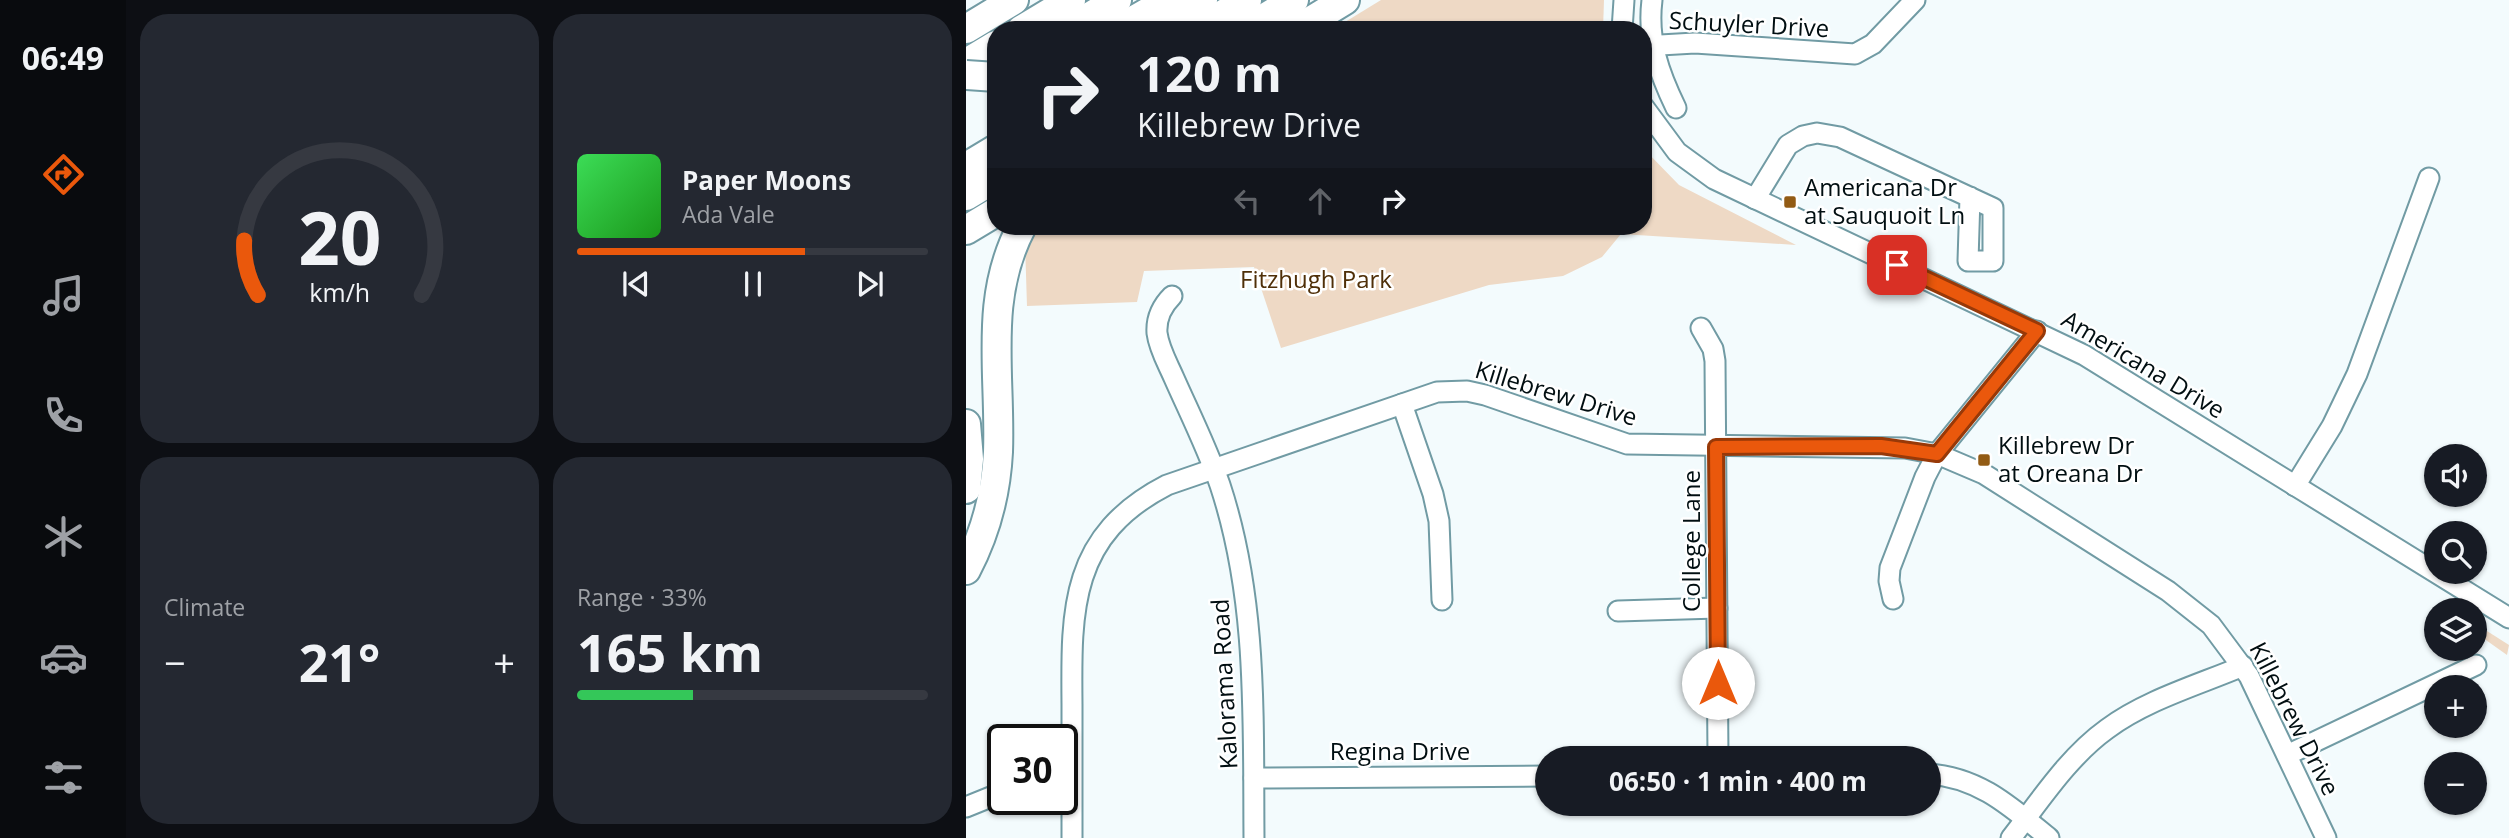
<!DOCTYPE html>
<html lang="en">
<head>
<meta charset="utf-8">
<style>
  body { margin:0; font-family:"Open Sans",sans-serif; background:#242831; color:#f1f3f6; height:100vh; display:flex; flex-direction:column; font-size:26px; white-space:nowrap }
  * { box-sizing:border-box; margin:0 }
  p { font-size:23px; color:#9ea1a6 }
  .icon { flex:none; width:38px; height:38px; fill:none; stroke:currentColor; stroke-width:2; stroke-linecap:round; stroke-linejoin:round }
  .map { position:relative; flex:1; overflow:hidden }
  .details { display:flex; flex-direction:column; gap:14px; padding:14px; background:#0d0f14; width:840px }
  .details>* { flex:none }
  .top-card { position:absolute; left:21px; top:21px; width:665px; height:214px; border-radius:28px; box-shadow:0 2px 5px #0004; background:#171b24; color:#f1f3f6; overflow:hidden }
  .buttons { position:absolute; left:1458px; top:444px; display:grid; gap:14px }
  .buttons a { display:grid; place-items:center; width:63px; height:63px; border-radius:50%; background:#171b24; box-shadow:0 2px 5px #0004; font-size:35px }
  .speed { position:absolute; left:21px; top:724px; display:flex; gap:14px; font-size:35px; font-weight:700; text-align:center }
  .speed>* { display:grid; place-content:center; width:91px; height:91px; border-radius:50%; background:#171b24; box-shadow:0 2px 5px #0004; line-height:1 }
  .speed .limit { border:4px solid #111; border-radius:10px; background:#fff; color:#111 }
  .pin { position:absolute; display:grid; place-items:center; width:60px; height:60px; color:#fff; margin:-30px; border-radius:14px; box-shadow:0 4px 10px #0006 }
  .me { position:absolute; width:77px; margin:-38px; rotate:0deg; stroke-linejoin:round; filter:drop-shadow(0 0 5px #0008) }
  .turn { display:flex; align-items:center; gap:24px; height:147px; padding:0 35px; font-size:32px }
  .turn .icon { width:91px; height:91px; stroke-width:2.5 }
  .turn b { display:block; font-size:49px; line-height:60px }
  .lanes { display:flex; align-items:center; height:66px; padding:0 35px; background:#0003; justify-content:center; gap:35px; direction:ltr }
  .lanes .off { opacity:.35 }
  .big { font-size:52px; font-weight:700; line-height:1.1 }
  .details .tile { flex:1; display:flex; flex-direction:column; justify-content:center; gap:10px; min-width:0; padding:0 24px; border-radius:28px; background:#242831 }
  .details .dial { align-items:center; gap:0 }
  .dial svg { height:182px; overflow:visible; fill:none; stroke:#363941; stroke-width:7; stroke-linecap:round; text-anchor:middle }
  .dial text { fill:#f1f3f6; stroke:none }
  .song { display:flex; align-items:center; gap:21px }
  .cover { width:84px; height:84px; border-radius:10px; background:linear-gradient(135deg,hsl(130 70% 55%),hsl(120 70% 35%)) }
  .played { height:7px; border-radius:4px; background:linear-gradient(90deg,#ea580c 65%,#363941 65%) }
  .keys { display:flex; justify-content:space-around; direction:ltr }
  .heat { display:flex; justify-content:space-between; align-items:center; font-size:38px; direction:ltr }
  .charge { height:10px; border-radius:5px; background:linear-gradient(90deg,#34c759 33%,#363941 0) }
  .details .tiles { flex:1; display:grid; gap:14px; grid-template-columns:repeat(2,1fr) }
  .trip { position:absolute; left:569px; top:746px; width:406px; height:70px; border-radius:35px; background:#171b24; box-shadow:0 2px 5px #0004; font-weight:700; line-height:70px; text-align:center }
  main { display:flex; flex:1; min-height:0 }
  .menu { display:flex; flex-direction:column; width:126px; justify-content:space-around; align-items:center; background:#090b0e; color:#9ea1a6 }
  .menu .icon { width:49px; height:49px }
  .menu .active { color:#ea580c }
  .menu b { font-size:32px; color:#f1f3f6 }
  .map>svg:first-child { display:block }
  .green { fill:#eed9c5 }
  .lines { fill:none; stroke-linecap:round; stroke-linejoin:round }
  .minor-casing { stroke:#719ba4; stroke-width:23 }
  .highway-casing { stroke:#719ba4; stroke-width:32 }
  .minor { stroke:#fff; stroke-width:19 }
  .highway { stroke:#fff; stroke-width:28 }
  .highway-bridge-casing { stroke:#719ba4; stroke-width:32; stroke-linecap:butt }
  .highway-bridge { stroke:#fff; stroke-width:28 }
  .route-casing { stroke:#983908; stroke-width:18 }
  .route { stroke:#ea580c; stroke-width:12 }
  .poi-dot { fill:#925b14; stroke:#fff; stroke-width:2.5 }
  .labels { text-anchor:middle; stroke-width:5; stroke-linejoin:round; paint-order:stroke }
  .street-label { font-size:24px; fill:#010e11; stroke:#fff }
  .poi-label { font-size:24px; fill:#010e11; stroke:#fff; text-anchor:start }
  .park-label { font-size:24px; fill:#4f2f08; stroke:#fff }
</style>
</head>
<body>
<main>
<nav class="menu">
<b>06:49</b>
<svg class="icon active" aria-label="directions" viewBox="0 0 24 24"><path d="M12 3l9 9-9 9-9-9zM9 14v-3h6M13 9l2 2-2 2"/></svg>
<svg class="icon" aria-label="music" viewBox="0 0 24 24"><path d="M9 18V5l10-2v13"/><circle cx="6" cy="18" r="3"/><circle cx="16" cy="16" r="3"/></svg>
<svg class="icon" aria-label="phone" viewBox="0 0 24 24"><path d="M5 4h4l2 5-3 2q2 4 5 5l2-3 5 2v4C11 20 4 13 5 4z"/></svg>
<svg class="icon" aria-label="climate" viewBox="0 0 24 24"><path d="M12 3v18M4 7l16 10M4 17L20 7"/></svg>
<svg class="icon" aria-label="car" viewBox="0 0 24 24"><path d="M5 17H2v-5l4-1 3-4h7l3 4 3 1v5h-3M9 17h6M6 11h13"/><circle cx="7" cy="17" r="2"/><circle cx="17" cy="17" r="2"/></svg>
<svg class="icon" aria-label="filters" viewBox="0 0 24 24"><path d="M4 7h16M4 17h16"/><circle cx="9" cy="7" r="2"/><circle cx="15" cy="17" r="2"/></svg>
</nav>
<section class="details">
<div class="tiles">
<div class="tile dial"><svg viewBox="0 0 100 80">
<path d="M14 69A42 42 0 1 1 86 69"/>
<path d="M14 69A42 42 0 0 1 8 45" stroke="#ea580c"/>
<text x="50" y="56" font-size="32" font-weight="700">20</text>
<text x="50" y="72" font-size="11">km/h</text>
</svg></div>
<div class="tile">
<div class="song"><i class="cover"></i><div><b>Paper Moons</b><p>Ada Vale</p></div></div>
<div class="played"></div>
<div class="keys"><svg class="icon" aria-label="previous" viewBox="0 0 24 24"><path d="M18 5L8 12l10 7zM5 5v14"/></svg><svg class="icon" aria-label="pause" viewBox="0 0 24 24"><path d="M8 5v14M16 5v14"/></svg><svg class="icon" aria-label="next" viewBox="0 0 24 24"><path d="M6 5l10 7-10 7zM19 5v14"/></svg></div>
</div>
<div class="tile"><p>Climate</p>
<div class="heat"><a>−</a><b class="big">21°</b><a>+</a></div>
</div>
<div class="tile"><p>Range · 33%</p><b class="big">165 km</b><div class="charge"></div></div>
</div>
</section>
<div class="map">
<svg width="1543" height="838" viewBox="0 0 1543 838">
  <rect width="100%" height="100%" fill="#f3fbfd"/>
  <g class="green">
    <path d="M415,0H638L637,30H366Z"/>
    <path d="M677,148L713,185L830,245L655,234L636,257L597,276L523,285L315,348L288,267L178,271L171,302L61,306L59,243L70,226H677Z"/>
    <path d="M1521,631L1543,645L1541,655L1517,638Z"/>
  </g>
  <g class="lines">
    <defs>
      <g id="minor">
        <path d="M686,0C681,40 693,73 710,108"/>
        <path d="M656,30L658,0"/>
        <path d="M677,46L729,43L889,54L907,44L949,0"/>
        <path d="M677,106L711,152L748,179L1118,355L1543,618"/>
        <path d="M789,199L822,145L837,136L851,133L874,137L1027,208V261H1002L1004,197"/>
        <path d="M206,296C196,306 190,318 191,333C193,349 202,364 208,378C224,414 241,448 254,485C292,600 287,719 288,838"/>
        <path d="M735,328L747,349L749,361L752,758"/>
        <path d="M436,404L467,494L473,521L476,600"/>
        <path d="M1329,486L1366,426L1391,374L1463,178"/>
        <path d="M927,599L923,581L924,568L959,477L971,454L1071,331"/>
        <path d="M652,611L751,608"/>
        <path d="M1321,755L1510,665"/>
        <path d="M962,774C1013,777 1045,807 1083,838"/>
        <path d="M288,778L581,776"/>
        <path d="M0,807L37,792"/>
        <path d="M106,838C106,793 106,749 106,704C105,609 104,535 201,485L471,392L501,391L519,395L661,444L939,448L971,454L1018,474L1202,591L1245,625L1283,676L1360,838"/>
        <path d="M1045,838C1074,801 1102,757 1141,729C1180,700 1232,685 1277,666"/>
      </g>
      <g id="highway">
        <path d="M0,29L48,0"/>
        <path d="M55,30L105,0"/>
        <path d="M102,30L151,0"/>
        <path d="M151,30L203,0"/>
        <path d="M188,30L237,0"/>
        <path d="M231,30L281,0"/>
        <path d="M279,30L328,0"/>
        <path d="M330,30L379,0"/>
        <path d="M0,63L30,45"/>
        <path d="M0,167L30,149"/>
        <path d="M0,196L30,178"/>
        <path d="M0,230L30,212"/>
        <path d="M0,424L3,459L0,489"/>
        <path d="M0,570C19,534 30,492 32,452C35,373 17,299 56,226"/>
      </g>
    </defs>
    <use href="#minor" class="minor-casing"/>
    <use href="#highway" class="highway-casing"/>
    <use href="#minor" class="minor"/>
    <use href="#highway" class="highway"/>
    <defs>
      <path id="highway-bridge" d="M0,75L30,77"/>
    </defs>
    <use href="#highway-bridge" class="highway-bridge-casing"/>
    <use href="#highway-bridge" class="highway-bridge"/>
  </g>
  <g class="lines">
    <defs>
      <path id="route" d="M752,683L750,447L915,446L971,454L1071,331L931,265"/>
    </defs>
    <use href="#route" class="route-casing"/>
    <use href="#route" class="route"/>
  </g>
  <g class="poi-dot">
    <rect x="817" y="195" width="14" height="14" rx="3.5"/>
    <rect x="1011" y="453" width="14" height="14" rx="3.5"/>
  </g>
  <g class="labels">
    <g class="street-label">
      <text transform="translate(783 25) rotate(3)" y="8">Schuyler Drive</text>
      <text transform="translate(1177 365) rotate(31)" y="8">Americana Drive</text>
      <text transform="translate(590 394) rotate(17)" y="8">Killebrew Drive</text>
      <text transform="translate(726 541) rotate(-90)" y="8">College Lane</text>
      <text transform="translate(259 684) rotate(-93)" y="8">Kalorama Road</text>
      <text transform="translate(1328 719) rotate(63)" y="8">Killebrew Drive</text>
      <text x="434" y="760">Regina Drive</text>
    </g>
    <g class="poi-label">
      <text x="838" y="196">Americana Dr<tspan x="838" dy="28">at Sauquoit Ln</tspan></text>
      <text x="1032" y="454">Killebrew Dr<tspan x="1032" dy="28">at Oreana Dr</tspan></text>
    </g>
    <g class="park-label">
      <text x="350" y="288">Fitzhugh Park</text>
    </g>
  </g>
</svg>
<div class="buttons">
<a><svg class="icon" aria-label="sound" viewBox="0 0 24 24"><path d="M4 9h4l5-4v14l-5-4H4zM17 9q2 3 0 6"/></svg></a>
<a><svg class="icon" aria-label="search" viewBox="0 0 24 24"><circle cx="10" cy="10" r="6"/><path d="M15 15l6 6"/></svg></a>
<a><svg class="icon" aria-label="layers" viewBox="0 0 24 24"><path d="M12 4l9 5-9 5-9-5zM3 14l9 5 9-5"/></svg></a>
<a>+</a>
<a>−</a>
</div>
<div class="speed"><div class="limit">30</div></div>
<div class="pin" style="left:931px;top:265px;background:#d93025"><svg class="icon" aria-label="arrive" viewBox="0 0 24 24"><path d="M6 21V4h12l-3 4 3 4H6"/></svg></div>
<svg class="me" style="left:752px;top:683px" viewBox="-20 -20 40 40"><circle r="19" fill="#fff"/><path d="M0-13L10 11 0 6-10 11z" fill="#ea580c"/></svg>
<div class="trip">06:50 · 1 min · 400 m</div>
<div class="top-card">
<div class="turn"><svg class="icon" aria-label="right" viewBox="0 0 24 24"><path d="M7 20v-9h11M14 6l5 5-5 5"/></svg><div><b>120 m</b>Killebrew Drive</div></div>
<div class="lanes"><svg class="icon off" aria-label="left" viewBox="0 0 24 24"><path d="M17 20v-9H6M10 6l-5 5 5 5"/></svg><svg class="icon off" aria-label="ahead" viewBox="0 0 24 24"><path d="M12 20V5M6 11l6-6 6 6"/></svg><svg class="icon" aria-label="right" viewBox="0 0 24 24"><path d="M7 20v-9h11M14 6l5 5-5 5"/></svg></div>
</div>
</div>
</main>
</body>
</html>
